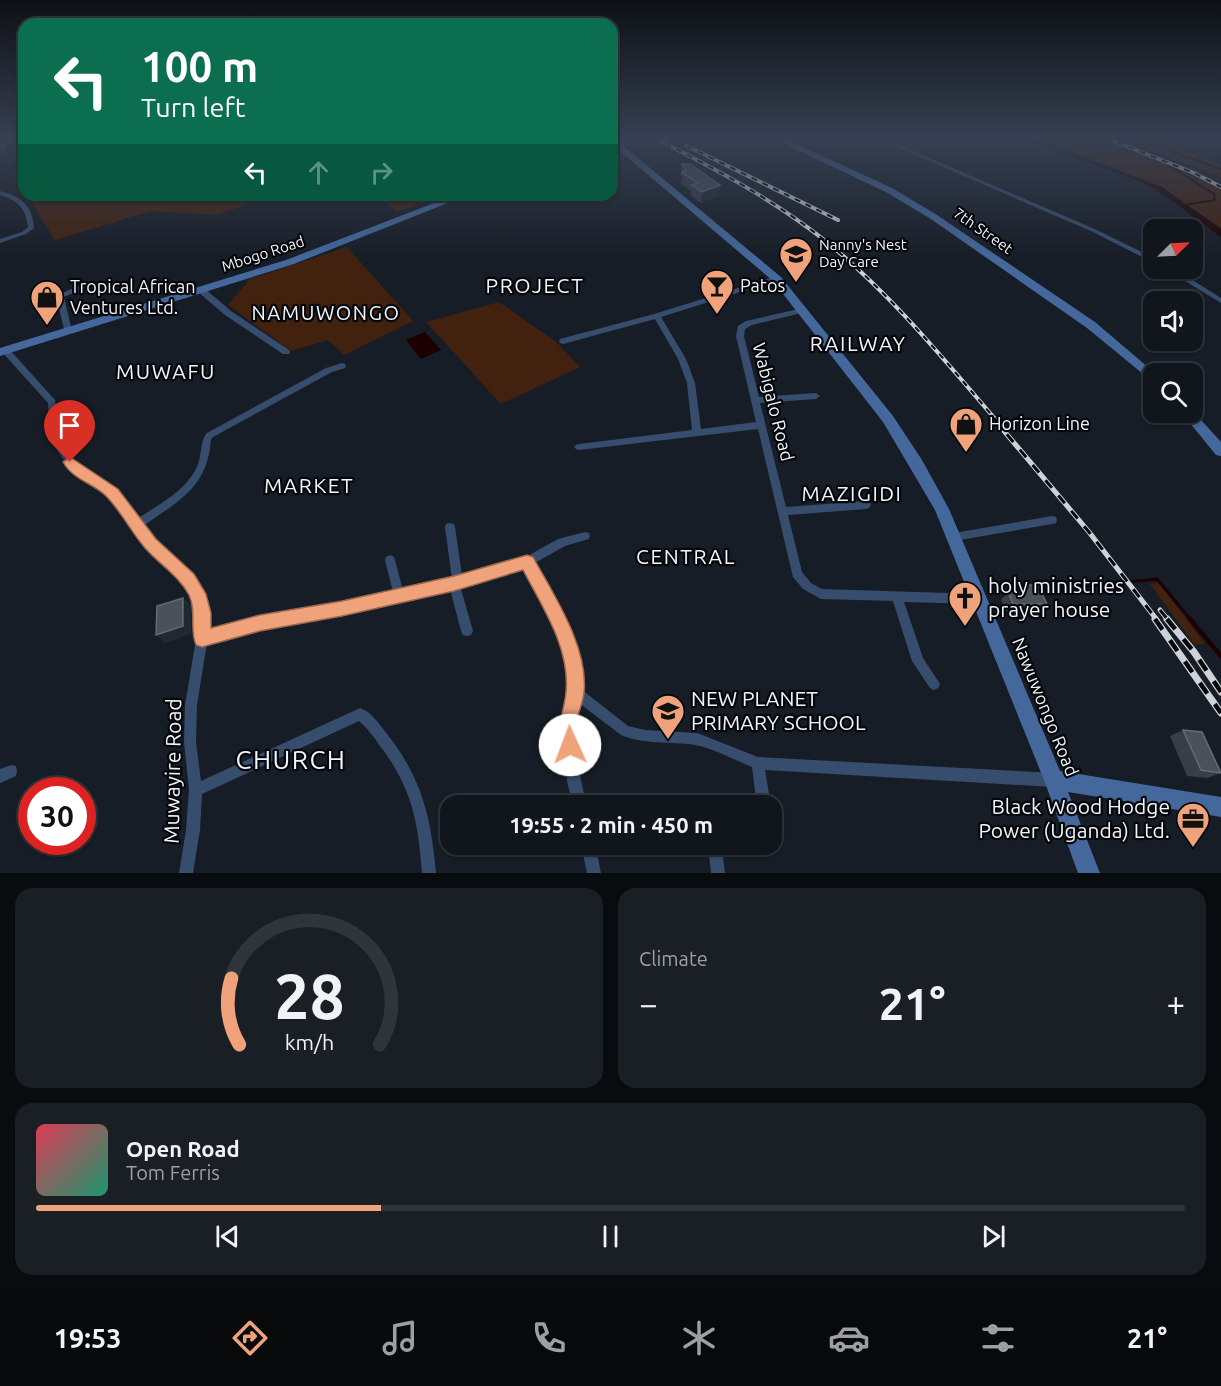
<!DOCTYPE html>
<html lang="en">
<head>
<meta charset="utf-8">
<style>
  body { margin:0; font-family:Ubuntu,sans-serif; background:#1a1f25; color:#f1f3f6; height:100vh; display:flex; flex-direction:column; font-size:22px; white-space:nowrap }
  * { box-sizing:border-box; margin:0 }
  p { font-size:20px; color:#9c9fa3 }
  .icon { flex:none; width:33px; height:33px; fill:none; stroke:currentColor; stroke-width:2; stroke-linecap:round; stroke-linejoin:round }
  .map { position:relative; height:873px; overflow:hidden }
  .side { display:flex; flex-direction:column; gap:15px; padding:15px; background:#090c0f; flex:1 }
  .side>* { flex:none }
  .top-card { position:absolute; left:18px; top:18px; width:600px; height:183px; border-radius:18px; box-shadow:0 2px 4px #0004,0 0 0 2px #30353b; background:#0b6e4f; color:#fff; overflow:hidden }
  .needle { width:39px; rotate:66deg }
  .buttons { position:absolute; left:1143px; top:219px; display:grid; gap:12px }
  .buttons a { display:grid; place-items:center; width:60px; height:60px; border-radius:12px; background:#11161c; box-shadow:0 2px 4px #0004,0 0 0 2px #30353b; font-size:30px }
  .speed { position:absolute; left:18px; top:777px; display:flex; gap:12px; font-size:30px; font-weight:700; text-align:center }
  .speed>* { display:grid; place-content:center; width:78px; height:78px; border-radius:50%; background:#11161c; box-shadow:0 2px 4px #0004,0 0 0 2px #30353b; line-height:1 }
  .speed .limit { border:9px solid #d22; background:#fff; color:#111 }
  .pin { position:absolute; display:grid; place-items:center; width:51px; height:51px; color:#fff; margin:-62px -26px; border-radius:50% 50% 50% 0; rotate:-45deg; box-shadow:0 0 6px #0007 }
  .pin .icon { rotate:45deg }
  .me { position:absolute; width:66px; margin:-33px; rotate:358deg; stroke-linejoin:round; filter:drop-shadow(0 0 4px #0008) }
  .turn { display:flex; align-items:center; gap:21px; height:126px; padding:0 24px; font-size:27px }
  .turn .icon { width:78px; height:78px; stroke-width:2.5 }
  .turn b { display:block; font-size:42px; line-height:51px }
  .lanes { display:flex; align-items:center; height:57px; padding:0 24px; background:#0003; justify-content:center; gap:30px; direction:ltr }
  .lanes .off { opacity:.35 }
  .big { font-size:45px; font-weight:700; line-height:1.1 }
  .side .card { flex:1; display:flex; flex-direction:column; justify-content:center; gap:9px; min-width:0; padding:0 21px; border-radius:18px; background:#1a1f25 }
  .side .dial { align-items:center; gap:0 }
  .dial svg { height:156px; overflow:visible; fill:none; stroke:#30353b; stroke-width:7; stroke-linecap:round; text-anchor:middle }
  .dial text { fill:#f1f3f6; stroke:none }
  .song { display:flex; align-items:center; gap:18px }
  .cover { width:72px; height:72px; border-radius:9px; background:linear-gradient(135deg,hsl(350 70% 55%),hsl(160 70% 35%)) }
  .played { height:6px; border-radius:3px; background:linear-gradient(90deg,#f0a27a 30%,#30353b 30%) }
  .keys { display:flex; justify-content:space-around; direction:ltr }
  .heat { display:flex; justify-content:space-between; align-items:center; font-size:33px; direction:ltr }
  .side .tiles { flex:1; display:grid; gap:15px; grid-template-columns:1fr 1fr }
  .card:last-child { grid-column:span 2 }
  .trip { position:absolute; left:440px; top:795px; width:342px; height:60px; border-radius:18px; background:#11161c; box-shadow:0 2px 4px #0004,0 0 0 2px #30353b; font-weight:700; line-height:60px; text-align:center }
  .tabs { display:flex; height:96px; justify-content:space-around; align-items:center; background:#07090b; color:#9c9fa3 }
  .tabs .icon { width:42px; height:42px }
  .tabs .current { color:#f0a27a }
  .tabs b { font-size:27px; color:#f1f3f6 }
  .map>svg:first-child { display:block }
  .green { fill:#42210f }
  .water { fill:#1c0000 }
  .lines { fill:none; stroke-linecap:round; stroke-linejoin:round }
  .stream-far2 { stroke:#1c0000; stroke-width:2 }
  .stream-far1 { stroke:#1c0000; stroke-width:3 }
  .stream { stroke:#1c0000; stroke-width:4.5 }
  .street { fill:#374d6d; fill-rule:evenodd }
  .secondary { fill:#44689b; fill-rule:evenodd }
  .rail-far2-casing { stroke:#ced3da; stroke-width:4 }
  .rail-far1-casing { stroke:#ced3da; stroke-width:5 }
  .rail-casing { stroke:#ced3da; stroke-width:7 }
  .rail-far2 { stroke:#05070b; stroke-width:2; stroke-dasharray:6; stroke-linecap:butt }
  .rail-far1 { stroke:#05070b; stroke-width:3; stroke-dasharray:10; stroke-linecap:butt }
  .rail { stroke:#05070b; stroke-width:4.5; stroke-dasharray:13; stroke-linecap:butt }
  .wall { fill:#373e48 }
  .shaded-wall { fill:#222832 }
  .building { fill:#4b515b; stroke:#656b74; stroke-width:1.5 }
  .route { fill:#f0a27a; stroke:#9c694f; stroke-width:1.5 }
  .labels { text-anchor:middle; stroke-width:4.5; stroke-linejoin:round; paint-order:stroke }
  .far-street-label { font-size:15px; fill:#f0f5fb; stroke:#05070b }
  .far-poi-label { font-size:15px; fill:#f0f5fb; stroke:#05070b; text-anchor:start }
  .poi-label { font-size:18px; fill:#f0f5fb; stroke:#05070b; text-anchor:start }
  .street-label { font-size:18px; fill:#f0f5fb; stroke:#05070b }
  .neighbourhood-label { font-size:20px; letter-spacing:1.5px; fill:#f0f5fb; stroke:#05070b }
  .quarter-label { font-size:21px; letter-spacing:1.5px; fill:#f0f5fb; stroke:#05070b }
  .near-poi-label { font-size:21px; fill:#f0f5fb; stroke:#05070b; text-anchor:start }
  .near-street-label { font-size:21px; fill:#f0f5fb; stroke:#05070b }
  .near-quarter-label { font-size:26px; letter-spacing:1.5px; fill:#f0f5fb; stroke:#05070b }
</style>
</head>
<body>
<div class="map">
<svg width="1221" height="873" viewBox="0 0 1221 873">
  <rect width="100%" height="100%" fill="#171d26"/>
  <g class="green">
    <path d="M1036,138H1103L1165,162L1221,188V228L1162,187Z"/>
    <path d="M1118,138H1150L1221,165V177Z"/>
    <path d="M27,195H277L215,215L151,211L55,240Z"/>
    <path d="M377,195H443L397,212Z"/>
    <path d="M347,247L413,321L344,355L328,340L291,351L228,305L250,279Z"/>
    <path d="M499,302L556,342L580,367L501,404L426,322Z"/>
    <path d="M1159,583L1205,644L1195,645L1150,584Z"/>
  </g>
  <g class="water">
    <path d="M1020,138H1029L1162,187L1221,229V237L1157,190L1140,181Z"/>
    <path d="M425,332L441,350L421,359L406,340Z"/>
  </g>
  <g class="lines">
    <g class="stream-far2">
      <path d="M1144,138L1140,140L1221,169"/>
      <path d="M1168,165L1214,194L1215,200L1185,205"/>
      <path d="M440,201L453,195"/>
    </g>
    <path class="stream-far1" d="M1037,591L1157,579L1191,620"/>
    <path class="stream" d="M1190,619L1221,656"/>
    <g class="street">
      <path d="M1,138H7L5,150L2,152L0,151Z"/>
      <path d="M612,138H617L624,147L623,148H619Z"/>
      <path d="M876,138H883L1097,230L1154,258V263L1093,232Z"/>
      <path d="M0,191C22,197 32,205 34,228L26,234L0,243V239L22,232L28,227C26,209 18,200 0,195Z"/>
      <path d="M1164,268H1173L1221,298V303Z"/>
      <path d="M774,277H777L781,279L661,317L686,359L695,383L701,429L756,422L736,336L738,326L746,321L803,308H806V312L752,325L745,329L744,336L759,397L816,393L820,396L816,399L760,403L786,507L866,501L869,502L871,505L869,508L866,509L788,515L802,572L811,583L822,589L979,594L983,595L984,599L983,603L979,604L904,602L923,658L940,684L938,688L934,690L930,688L912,661L893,601L821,599L803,589L793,577L758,429L579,450L576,449L574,447L576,445L579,444L692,430L687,383L678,359L655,319L563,344L560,343L559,341L560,339L654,314Z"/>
      <path d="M80,285H86L87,287L64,297L72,331L68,334L65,333L56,296Z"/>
      <path d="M198,288H204L231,311L289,350L290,352L289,354H283L225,315L198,292Z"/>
      <path d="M6,348L9,349L55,400L59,439L73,459L86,471L107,482L116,490L137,519C158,505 184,492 196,469C202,458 200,440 207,433L326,368L342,363L345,364L346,366L345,368L332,372L213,437L211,439C208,487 179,501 143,526C166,549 203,579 208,613C209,619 208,626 208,632L260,618L342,604L393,592L385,560L386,557L390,555L394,557L395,560L403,590L452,579L445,527L446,524L450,523L454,524L455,527L462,576L524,558L558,539L585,532L589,533L590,536L589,539L565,546L533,564L557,605L577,648L581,689L628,726L645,730L697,733L758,757L1054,773L1059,775L1061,780L1059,785L1054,787L765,770L771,806H757L752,767C737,761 710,747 695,745C670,741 645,745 621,735L579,703L574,727L581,781L587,806H573L567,781L562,727L569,692L565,648L549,613L524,567L460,586L473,631L471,635L467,636L463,635L461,631L450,589L342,614L260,628L207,643L197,705L196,742L201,781L360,708C371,712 377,721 384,730C421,776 431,815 436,873H422C418,821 412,788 380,746C374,737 367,728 359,721L202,794L200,830L193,873H179L186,830L189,790L184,742L185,705L196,639L197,613L192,596L184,583L132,528L110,496L101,488L80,477L67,465L50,439L48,403L3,353L2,351Z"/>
      <path d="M1052,516L1056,517L1057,520L1056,523L1052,524L954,541L950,540L949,537L950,534L954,533Z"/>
      <path d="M11,765L16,766L17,771L16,776L0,783V769Z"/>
      <path d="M581,844H595L601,873H587Z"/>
      <path d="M715,844H770L765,853L760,855L723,857L725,873H711L709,854Z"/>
    </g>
    <g class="secondary">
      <path d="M772,138H783L892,188L937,215L1095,322L1156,374H1154V383L1087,328L931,219L886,192Z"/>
      <path d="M621,144L781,277L893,416L922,460L949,509L1060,771L1221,797V817L1068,792L1100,873H1078L1044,780L935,510L883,422L773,281L619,150L612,152V146Z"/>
      <path d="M455,195H468L294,264L0,356V348L286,260Z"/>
      <path d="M1192,410L1221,442V456L1216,455L1181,412H1192Z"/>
    </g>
    <defs>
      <g id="rail-far2">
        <path d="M655,138C713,168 771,198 823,239C888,291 942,357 996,420"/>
        <path d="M1106,138L1194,173L1221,187"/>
        <path d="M687,146L838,220"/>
      </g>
      <g id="rail-far1">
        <path d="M994,419L1089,532L1157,620"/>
        <path d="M1160,610L1168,620"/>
      </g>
      <g id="rail">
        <path d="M1155,619L1221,713"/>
        <path d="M1167,619L1194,652L1221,692"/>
      </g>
    </defs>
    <use href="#rail-far2" class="rail-far2-casing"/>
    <use href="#rail-far1" class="rail-far1-casing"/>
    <use href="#rail" class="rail-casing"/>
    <use href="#rail-far2" class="rail-far2"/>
    <use href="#rail-far1" class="rail-far1"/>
    <use href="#rail" class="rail"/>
  </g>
  <g class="wall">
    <path d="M682,164L720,185L719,196L701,203L691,196V191L681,184L682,177L681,175Z"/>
    <path d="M1019,585L1047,604L1039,611H1006L1001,600L1008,592H1012Z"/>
    <path d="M1183,730L1221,773L1207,778L1187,776L1170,736Z"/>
  </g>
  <g class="shaded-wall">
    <path d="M720,185L719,196L701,203L702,192Z"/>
    <path d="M183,598L192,606L191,634L165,643L156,635Z"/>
  </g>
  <g class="building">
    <path d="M682,164H690L720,185L702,192L692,185L698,183L682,173L686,172L683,171L686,170Z"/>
    <path d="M1019,585H1038L1047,604H1013L1008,592H1022Z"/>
    <path d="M183,598V626L156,635L157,606Z"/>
    <path d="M1183,730L1202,732L1221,773L1201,770Z"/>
  </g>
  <linearGradient id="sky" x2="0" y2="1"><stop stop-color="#0d1015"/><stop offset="0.53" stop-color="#364052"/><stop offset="1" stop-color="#364052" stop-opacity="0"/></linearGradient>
  <rect width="1221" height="260" fill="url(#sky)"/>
  <path class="route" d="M70,457L118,489L156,539L194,574L206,594L211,613V628L260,615L342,601L454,576L527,555L533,557C554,595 589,648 584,693C583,701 580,708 578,716C576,728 582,740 577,752L570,755L563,752C554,729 564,714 566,692C570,648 543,608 523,570L454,591L342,616L260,631L202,647L196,645C189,629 197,612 189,595C179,576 159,564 145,548C131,532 121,511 106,496C93,483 73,480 63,462Z"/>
  <defs>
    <symbol id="school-pin" viewBox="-11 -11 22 30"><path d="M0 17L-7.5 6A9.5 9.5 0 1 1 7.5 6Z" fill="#f0a27a" stroke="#05070b"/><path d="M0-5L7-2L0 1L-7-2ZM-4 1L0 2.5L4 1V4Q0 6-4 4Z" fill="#111"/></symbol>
    <symbol id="bar-pin" viewBox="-11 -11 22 30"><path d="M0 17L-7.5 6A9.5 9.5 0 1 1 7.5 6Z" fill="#f0a27a" stroke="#05070b"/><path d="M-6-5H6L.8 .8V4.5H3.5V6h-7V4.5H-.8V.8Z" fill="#111"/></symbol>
    <symbol id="shop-pin" viewBox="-11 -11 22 30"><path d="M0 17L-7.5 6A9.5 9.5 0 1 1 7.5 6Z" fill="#f0a27a" stroke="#05070b"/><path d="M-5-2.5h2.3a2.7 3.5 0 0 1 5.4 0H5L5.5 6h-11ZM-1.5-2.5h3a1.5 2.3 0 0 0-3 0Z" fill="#111"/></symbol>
    <symbol id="church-pin" viewBox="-11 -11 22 30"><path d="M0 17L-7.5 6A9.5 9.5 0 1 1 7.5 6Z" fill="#f0a27a" stroke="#05070b"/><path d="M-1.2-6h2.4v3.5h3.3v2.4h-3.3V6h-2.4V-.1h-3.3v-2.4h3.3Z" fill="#111"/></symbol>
    <symbol id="office-pin" viewBox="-11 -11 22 30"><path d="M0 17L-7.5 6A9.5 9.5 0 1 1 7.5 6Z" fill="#f0a27a" stroke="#05070b"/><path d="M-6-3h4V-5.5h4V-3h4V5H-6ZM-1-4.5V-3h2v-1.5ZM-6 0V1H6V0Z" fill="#111"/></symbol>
  </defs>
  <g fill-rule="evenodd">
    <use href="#school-pin" x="777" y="235" width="38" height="52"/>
    <use href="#bar-pin" x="698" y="267" width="38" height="52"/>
    <use href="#shop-pin" x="28" y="278" width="38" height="52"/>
    <use href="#shop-pin" x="947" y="405" width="38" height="52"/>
    <use href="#church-pin" x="946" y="579" width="38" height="52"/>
    <use href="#school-pin" x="649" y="692" width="38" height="52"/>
    <use href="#office-pin" x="1174" y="800" width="38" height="52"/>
  </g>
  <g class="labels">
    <g class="far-street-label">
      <text transform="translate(983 231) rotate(35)" y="5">7th Street</text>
      <text transform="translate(263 254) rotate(-18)" y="5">Mbogo Road</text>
    </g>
    <g class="far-poi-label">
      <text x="819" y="250">Nanny's Nest<tspan x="819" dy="17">Day Care</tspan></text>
    </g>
    <g class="poi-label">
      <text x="740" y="292">Patos</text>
      <text x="70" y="293">Tropical African<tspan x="70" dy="21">Ventures Ltd.</tspan></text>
      <text x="989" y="430">Horizon Line</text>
    </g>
    <g class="street-label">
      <text transform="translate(773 402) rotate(76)" y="6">Wabigalo Road</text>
      <text transform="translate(1045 707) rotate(68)" y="6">Nawuwongo Road</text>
    </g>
    <g class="neighbourhood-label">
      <text x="326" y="320">NAMUWONGO</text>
    </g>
    <g class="quarter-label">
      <text x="535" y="293">PROJECT</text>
      <text x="858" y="351">RAILWAY</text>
      <text x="166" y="379">MUWAFU</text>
      <text x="309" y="493">MARKET</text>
      <text x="852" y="501">MAZIGIDI</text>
      <text x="686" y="564">CENTRAL</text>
    </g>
    <g class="near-poi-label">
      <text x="988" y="593">holy ministries<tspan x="988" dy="24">prayer house</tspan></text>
      <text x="691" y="706">NEW PLANET<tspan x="691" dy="24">PRIMARY SCHOOL</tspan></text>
      <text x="1170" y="814" text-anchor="end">Black Wood Hodge<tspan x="1170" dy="24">Power (Uganda) Ltd.</tspan></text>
    </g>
    <g class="near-street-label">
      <text transform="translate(173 771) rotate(-89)" y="7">Muwayire Road</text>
    </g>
    <g class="near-quarter-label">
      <text x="291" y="769">CHURCH</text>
    </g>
  </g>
</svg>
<div class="buttons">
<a><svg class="needle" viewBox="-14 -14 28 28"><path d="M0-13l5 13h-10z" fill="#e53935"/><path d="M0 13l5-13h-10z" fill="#9c9fa3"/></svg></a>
<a><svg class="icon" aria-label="sound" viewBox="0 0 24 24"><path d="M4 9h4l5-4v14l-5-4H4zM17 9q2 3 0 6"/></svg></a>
<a><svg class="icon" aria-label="search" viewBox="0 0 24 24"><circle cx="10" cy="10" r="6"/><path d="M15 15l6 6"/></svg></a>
</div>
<div class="speed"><div class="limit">30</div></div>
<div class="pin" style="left:70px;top:462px;background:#d93025"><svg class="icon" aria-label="arrive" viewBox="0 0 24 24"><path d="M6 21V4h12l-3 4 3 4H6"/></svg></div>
<svg class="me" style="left:570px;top:745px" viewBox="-20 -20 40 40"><circle r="19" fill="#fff"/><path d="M0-13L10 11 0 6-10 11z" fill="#f0a27a"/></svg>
<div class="trip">19:55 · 2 min · 450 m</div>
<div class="top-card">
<div class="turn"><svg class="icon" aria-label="left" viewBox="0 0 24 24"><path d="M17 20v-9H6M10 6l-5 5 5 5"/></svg><div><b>100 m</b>Turn left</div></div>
<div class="lanes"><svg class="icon" aria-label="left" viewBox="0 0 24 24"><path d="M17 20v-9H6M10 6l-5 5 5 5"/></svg><svg class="icon off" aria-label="ahead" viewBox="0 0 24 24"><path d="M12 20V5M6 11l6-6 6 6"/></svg><svg class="icon off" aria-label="right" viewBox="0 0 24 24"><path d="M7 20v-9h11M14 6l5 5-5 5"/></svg></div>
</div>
</div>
<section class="side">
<div class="tiles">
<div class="card dial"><svg viewBox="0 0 100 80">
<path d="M14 69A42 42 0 1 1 86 69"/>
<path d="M14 69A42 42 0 0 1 10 35" stroke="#f0a27a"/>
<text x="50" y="56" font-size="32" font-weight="700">28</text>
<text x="50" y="72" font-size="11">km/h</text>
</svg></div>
<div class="card"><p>Climate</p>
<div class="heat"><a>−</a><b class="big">21°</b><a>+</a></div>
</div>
<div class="card">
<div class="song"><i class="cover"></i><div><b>Open Road</b><p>Tom Ferris</p></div></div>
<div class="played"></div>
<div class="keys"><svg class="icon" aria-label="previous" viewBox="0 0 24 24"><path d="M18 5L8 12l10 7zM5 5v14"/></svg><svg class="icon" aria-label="pause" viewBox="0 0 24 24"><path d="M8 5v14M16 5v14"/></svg><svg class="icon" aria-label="next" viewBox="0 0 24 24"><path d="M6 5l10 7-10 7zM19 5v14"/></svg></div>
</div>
</div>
</section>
<nav class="tabs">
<b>19:53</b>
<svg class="icon current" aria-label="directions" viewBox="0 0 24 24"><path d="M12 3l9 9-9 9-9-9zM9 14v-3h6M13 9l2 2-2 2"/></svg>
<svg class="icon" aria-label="music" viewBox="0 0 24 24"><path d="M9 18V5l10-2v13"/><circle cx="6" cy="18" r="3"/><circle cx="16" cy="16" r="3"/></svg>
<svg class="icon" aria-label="phone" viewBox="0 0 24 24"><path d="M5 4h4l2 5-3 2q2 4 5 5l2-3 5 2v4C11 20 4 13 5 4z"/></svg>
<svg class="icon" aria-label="climate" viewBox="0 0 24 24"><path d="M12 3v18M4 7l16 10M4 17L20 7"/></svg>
<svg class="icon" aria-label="car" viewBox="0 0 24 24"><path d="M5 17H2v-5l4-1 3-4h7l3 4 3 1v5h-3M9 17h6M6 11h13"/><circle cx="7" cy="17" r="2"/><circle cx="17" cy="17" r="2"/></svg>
<svg class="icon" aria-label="filters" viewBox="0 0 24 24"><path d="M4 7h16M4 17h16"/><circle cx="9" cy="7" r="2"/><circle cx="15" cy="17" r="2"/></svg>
<b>21°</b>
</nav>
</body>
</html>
